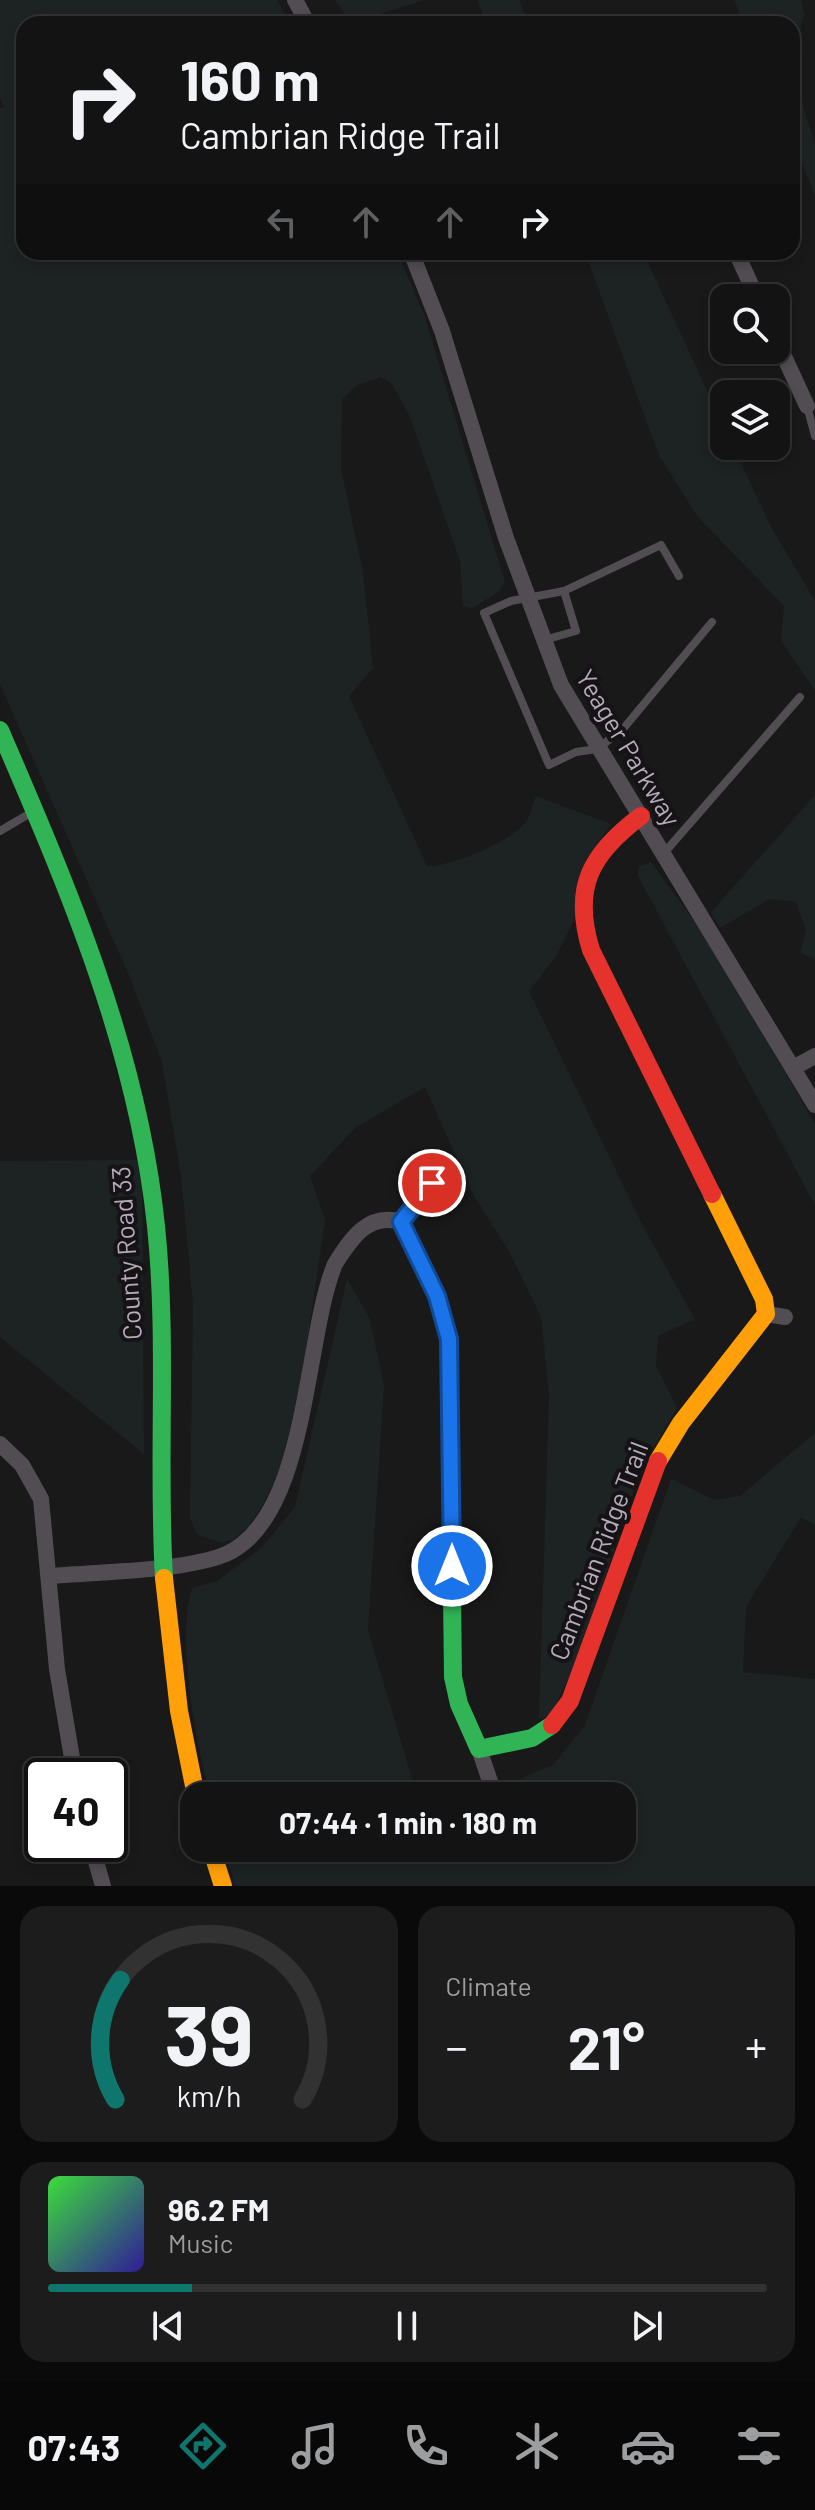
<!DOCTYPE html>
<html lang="en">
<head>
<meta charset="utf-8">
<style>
  body { margin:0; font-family:Barlow,sans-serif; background:#1c1c1c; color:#f1f3f6; height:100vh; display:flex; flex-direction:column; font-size:30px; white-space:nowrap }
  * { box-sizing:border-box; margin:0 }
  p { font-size:26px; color:#9d9ea0 }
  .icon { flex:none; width:44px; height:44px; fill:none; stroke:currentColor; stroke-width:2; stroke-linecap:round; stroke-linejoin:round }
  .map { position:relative; height:1886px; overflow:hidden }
  .details { display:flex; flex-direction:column; gap:20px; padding:20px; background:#0a0a0a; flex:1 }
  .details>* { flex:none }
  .top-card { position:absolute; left:16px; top:16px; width:784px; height:244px; border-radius:24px; box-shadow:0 4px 12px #0003,0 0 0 2px #323233; background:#131313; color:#f1f3f6; overflow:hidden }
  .fabs { position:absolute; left:710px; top:284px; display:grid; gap:16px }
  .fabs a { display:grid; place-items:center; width:80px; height:80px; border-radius:16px; background:#131313; box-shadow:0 4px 12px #0003,0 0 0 2px #323233; font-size:40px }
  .speed { position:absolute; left:24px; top:1758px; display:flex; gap:16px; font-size:40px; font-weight:700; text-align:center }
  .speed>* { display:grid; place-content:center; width:104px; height:104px; border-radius:50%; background:#131313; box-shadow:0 4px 12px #0003,0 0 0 2px #323233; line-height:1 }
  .speed .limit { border:4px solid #111; border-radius:12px; background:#fff; color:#111 }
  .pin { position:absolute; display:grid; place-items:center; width:68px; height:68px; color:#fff; margin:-34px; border:4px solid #fff; border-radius:50%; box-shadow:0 2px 8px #0007 }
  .me { position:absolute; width:88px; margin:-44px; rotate:0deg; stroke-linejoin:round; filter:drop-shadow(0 0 6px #0008) }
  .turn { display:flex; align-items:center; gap:28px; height:168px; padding:0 32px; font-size:36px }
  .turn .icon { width:104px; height:104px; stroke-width:2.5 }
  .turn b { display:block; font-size:56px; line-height:68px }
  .lanes { display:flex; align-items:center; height:76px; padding:0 32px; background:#0003; justify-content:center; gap:40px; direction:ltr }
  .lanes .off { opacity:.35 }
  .big { font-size:60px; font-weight:700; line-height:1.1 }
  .details .widget { flex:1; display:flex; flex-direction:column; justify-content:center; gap:12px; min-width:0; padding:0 28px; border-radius:24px; background:#1c1c1c }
  .details .dial { align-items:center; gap:0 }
  .dial svg { height:208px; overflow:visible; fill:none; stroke:#323233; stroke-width:7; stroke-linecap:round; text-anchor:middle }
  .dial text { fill:#f1f3f6; stroke:none }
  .song { display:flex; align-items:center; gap:24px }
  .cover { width:96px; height:96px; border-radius:12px; background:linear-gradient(135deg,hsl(120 70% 55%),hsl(250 70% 35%)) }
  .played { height:8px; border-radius:4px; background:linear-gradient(90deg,#0f766e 20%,#323233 20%) }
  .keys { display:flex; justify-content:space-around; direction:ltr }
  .heat { display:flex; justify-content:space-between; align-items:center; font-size:44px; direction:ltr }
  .details .tiles { flex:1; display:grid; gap:20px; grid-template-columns:1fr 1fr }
  .widget:last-child { grid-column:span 2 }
  .trip { position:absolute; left:180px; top:1782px; width:456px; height:80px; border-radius:24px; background:#131313; box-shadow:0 4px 12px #0003,0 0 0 2px #323233; font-weight:700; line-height:80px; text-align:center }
  .tab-bar { display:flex; height:128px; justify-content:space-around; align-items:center; background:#080808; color:#9d9ea0 }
  .tab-bar .icon { width:56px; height:56px }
  .tab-bar .selected { color:#0f766e }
  .tab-bar b { font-size:36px; color:#f1f3f6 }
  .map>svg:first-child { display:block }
  .green { fill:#1d2323 }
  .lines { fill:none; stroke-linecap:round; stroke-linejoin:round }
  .lane { stroke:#514d52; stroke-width:8 }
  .street { stroke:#514d52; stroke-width:16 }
  .fast { stroke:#30b455; stroke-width:18 }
  .slow { stroke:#ff9f0a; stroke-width:18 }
  .jam { stroke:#e5322d; stroke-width:18 }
  .route-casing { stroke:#114b97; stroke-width:20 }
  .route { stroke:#1a73e8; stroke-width:14 }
  .labels { text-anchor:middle; stroke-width:8; stroke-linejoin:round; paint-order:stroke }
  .street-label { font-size:26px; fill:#b6aaba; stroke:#151315 }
</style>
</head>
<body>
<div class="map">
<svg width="815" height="1886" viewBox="0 0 815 1886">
  <rect width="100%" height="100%" fill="#191919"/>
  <g class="green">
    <path d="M0,0H277L291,24H24V252H397L424,314L505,582L498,592L471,609L463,606L460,561L410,417L392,384L381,377L357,385L342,399L341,469L363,572L373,668L349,696L427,866C451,867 513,841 527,820C531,814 533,803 536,796L611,824L585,861L574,920L556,956L529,991L644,1228L695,1319L658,1336L656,1366L677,1408L640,1471L578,1658L551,1715L539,1719L549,1395L541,1317L510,1253L473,1194L425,1087L355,1128L310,1176L325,1220L293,1440L266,1499L250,1525L233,1540L221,1543L197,1534L190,1518L193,1304L181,1175L162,1062L131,980L0,684V108L4,107L0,98Z"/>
    <path d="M335,0H425L351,23Z"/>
    <path d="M477,0H519L529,24H487Z"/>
    <path d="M734,0H801L804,14L792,64V24H744Z"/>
    <path d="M792,70L815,144V195L792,140Z"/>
    <path d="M585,252H643L724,427V446H733L770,525L815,601V690L781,641L784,606L697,516L658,453Z"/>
    <path d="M815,795V960L800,952L806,930L796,902L770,899L720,928L711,912Z"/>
    <path d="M651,862L713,947L815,1124V1205L638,876L639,866Z"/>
    <path d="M142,1160L144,1454L0,1337V1161Z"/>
    <path d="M347,1279L370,1319L384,1386L368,1630L417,1796H210C196,1740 176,1643 192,1588L217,1581L261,1548L295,1507Z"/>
    <path d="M815,1433V1525L801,1517L746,1607L743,1672L815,1679V1886H236L223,1848H622V1796H482L554,1764L585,1725L671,1479L714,1500L740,1496Z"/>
  </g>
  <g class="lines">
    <g class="lane">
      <path d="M807,406L815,436"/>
      <path d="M564,591L661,545L679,576"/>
      <path d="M544,640L576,631L564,591L511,601L484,613L549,765L576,752L597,749L623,729L712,622"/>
      <path d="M0,831L34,811"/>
      <path d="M664,853L800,697"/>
    </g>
    <g class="street">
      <path d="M295,0L308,24"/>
      <path d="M411,252L442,331L506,538L561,685L815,1105"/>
      <path d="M736,252L757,298"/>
      <path d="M776,339L807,406"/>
      <path d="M793,1068L815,1056"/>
      <path d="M766,1314L785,1317"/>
      <path d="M0,1444L22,1465L41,1499L57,1669L75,1776"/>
      <path d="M51,1576C97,1572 186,1571 226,1554C309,1517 304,1338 335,1264C351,1239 368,1212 401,1222"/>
      <path d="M479,1749L492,1787"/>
      <path d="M91,1844L103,1886"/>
    </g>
    <g class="fast">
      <path d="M0,730C69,890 138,1051 156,1226C168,1342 157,1461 164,1578"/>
      <path d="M432,1183L401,1222L437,1296L449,1339L453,1677L459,1704L479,1749L532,1738L552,1725"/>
    </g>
    <g class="slow">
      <path d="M658,1461L681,1423L766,1314L764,1299L712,1194"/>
      <path d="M164,1578L179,1711L196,1796"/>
      <path d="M211,1848L223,1886"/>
    </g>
    <g class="jam">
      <path d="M641,816C590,854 572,888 591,950L712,1194"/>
      <path d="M552,1725L570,1701L658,1461"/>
    </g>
  </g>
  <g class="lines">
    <defs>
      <path id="route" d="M432,1183L401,1222L437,1296L449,1339L452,1566"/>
    </defs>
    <use href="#route" class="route-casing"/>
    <use href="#route" class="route"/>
  </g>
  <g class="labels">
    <g class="street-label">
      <text transform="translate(628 748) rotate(59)" y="9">Yeager Parkway</text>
      <text transform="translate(127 1253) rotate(-94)" y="9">County Road 33</text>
      <text transform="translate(599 1551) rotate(-69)" y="9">Cambrian Ridge Trail</text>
    </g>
  </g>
</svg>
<div class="fabs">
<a><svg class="icon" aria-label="search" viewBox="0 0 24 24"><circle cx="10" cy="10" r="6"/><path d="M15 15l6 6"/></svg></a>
<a><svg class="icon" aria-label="layers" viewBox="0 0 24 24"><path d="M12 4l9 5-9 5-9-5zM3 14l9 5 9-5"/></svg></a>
</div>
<div class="speed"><div class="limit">40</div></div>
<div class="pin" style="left:432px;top:1183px;background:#d93025"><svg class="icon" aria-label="arrive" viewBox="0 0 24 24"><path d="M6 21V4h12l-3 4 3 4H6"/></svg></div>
<svg class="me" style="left:452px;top:1566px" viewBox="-20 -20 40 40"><circle r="17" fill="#1a73e8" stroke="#fff" stroke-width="3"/><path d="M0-11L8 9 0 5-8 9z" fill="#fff"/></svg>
<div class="trip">07:44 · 1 min · 180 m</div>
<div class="top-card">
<div class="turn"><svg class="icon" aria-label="right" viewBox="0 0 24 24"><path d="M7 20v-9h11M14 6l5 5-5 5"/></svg><div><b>160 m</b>Cambrian Ridge Trail</div></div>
<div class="lanes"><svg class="icon off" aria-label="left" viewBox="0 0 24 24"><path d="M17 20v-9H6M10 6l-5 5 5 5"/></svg><svg class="icon off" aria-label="ahead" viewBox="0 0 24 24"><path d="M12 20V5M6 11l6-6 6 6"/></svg><svg class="icon off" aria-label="ahead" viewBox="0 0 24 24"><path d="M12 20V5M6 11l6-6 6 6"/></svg><svg class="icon" aria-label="right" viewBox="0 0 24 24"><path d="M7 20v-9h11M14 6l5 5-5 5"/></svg></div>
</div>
</div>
<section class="details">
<div class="tiles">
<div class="widget dial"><svg viewBox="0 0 100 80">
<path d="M14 69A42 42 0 1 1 86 69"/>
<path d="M14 69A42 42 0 0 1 16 23" stroke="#0f766e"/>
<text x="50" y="56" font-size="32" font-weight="700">39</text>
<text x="50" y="72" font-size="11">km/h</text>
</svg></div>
<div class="widget"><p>Climate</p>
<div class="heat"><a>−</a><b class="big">21°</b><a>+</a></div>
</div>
<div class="widget">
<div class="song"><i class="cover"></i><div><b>96.2 FM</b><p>Music</p></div></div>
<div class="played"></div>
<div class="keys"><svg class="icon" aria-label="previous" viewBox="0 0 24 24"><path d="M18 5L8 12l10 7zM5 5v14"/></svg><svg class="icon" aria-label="pause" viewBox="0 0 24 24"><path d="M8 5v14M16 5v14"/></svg><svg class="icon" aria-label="next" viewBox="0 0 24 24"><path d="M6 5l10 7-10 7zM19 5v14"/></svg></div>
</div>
</div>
</section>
<nav class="tab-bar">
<b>07:43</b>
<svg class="icon selected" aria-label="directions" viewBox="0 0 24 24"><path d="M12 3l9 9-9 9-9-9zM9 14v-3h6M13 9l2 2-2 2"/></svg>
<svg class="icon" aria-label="music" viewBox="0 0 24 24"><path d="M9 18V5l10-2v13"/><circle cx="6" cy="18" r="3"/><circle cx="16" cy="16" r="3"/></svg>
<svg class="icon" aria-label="phone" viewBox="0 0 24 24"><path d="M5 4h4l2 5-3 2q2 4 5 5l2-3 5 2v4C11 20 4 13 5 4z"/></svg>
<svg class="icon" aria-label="climate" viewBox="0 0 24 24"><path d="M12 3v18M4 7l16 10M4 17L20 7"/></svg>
<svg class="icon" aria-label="car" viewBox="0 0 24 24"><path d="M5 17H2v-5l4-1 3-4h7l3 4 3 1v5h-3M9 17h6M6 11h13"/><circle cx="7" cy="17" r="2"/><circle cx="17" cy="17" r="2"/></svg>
<svg class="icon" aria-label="filters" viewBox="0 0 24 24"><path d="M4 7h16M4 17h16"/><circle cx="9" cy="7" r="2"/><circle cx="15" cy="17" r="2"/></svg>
</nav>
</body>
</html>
